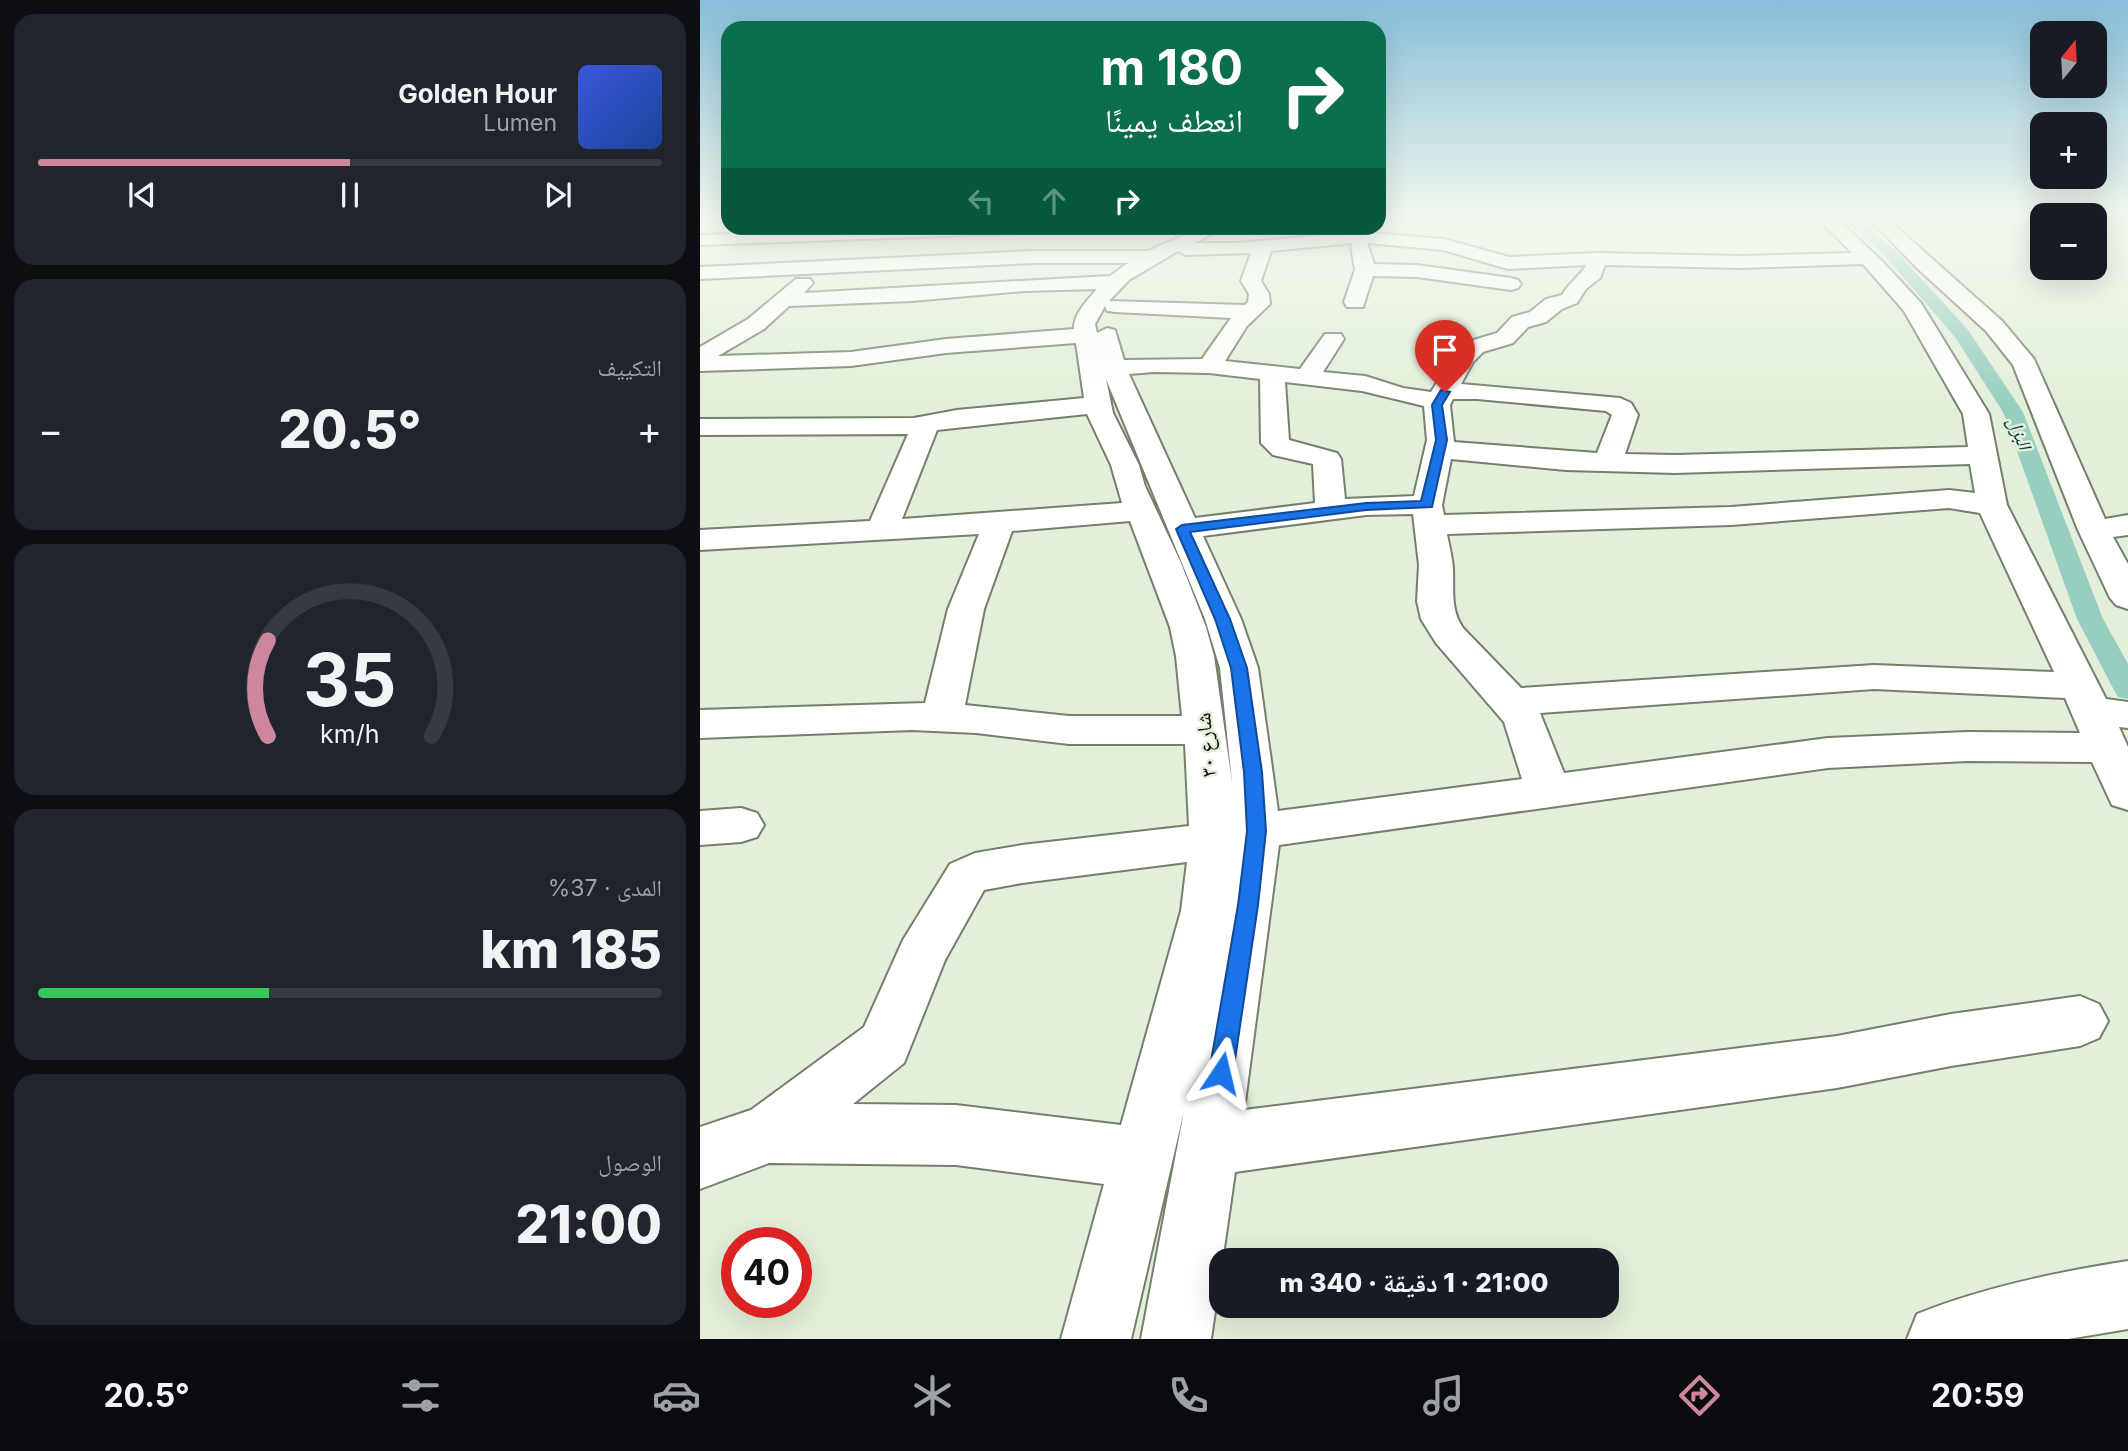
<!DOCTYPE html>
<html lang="ar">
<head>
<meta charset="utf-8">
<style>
  body { margin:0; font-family:Inter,"Noto Naskh Arabic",sans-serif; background:#20242c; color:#f1f3f6; direction:rtl; height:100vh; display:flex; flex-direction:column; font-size:26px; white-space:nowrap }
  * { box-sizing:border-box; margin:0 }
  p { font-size:23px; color:#9ea1a6 }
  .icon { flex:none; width:38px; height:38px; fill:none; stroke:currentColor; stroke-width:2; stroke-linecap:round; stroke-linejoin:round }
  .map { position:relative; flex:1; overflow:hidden; direction:ltr }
  .drawer { display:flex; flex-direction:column; gap:14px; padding:14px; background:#0d0f14; width:700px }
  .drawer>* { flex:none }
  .hud { position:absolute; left:21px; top:21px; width:665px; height:214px; border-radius:21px; box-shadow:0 7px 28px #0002; direction:rtl; background:#0b6e4f; color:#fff; overflow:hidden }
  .needle { width:46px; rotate:18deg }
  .buttons { position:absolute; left:1330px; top:21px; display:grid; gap:14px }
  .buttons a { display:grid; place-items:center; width:77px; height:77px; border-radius:14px; background:#171b24; box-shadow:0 7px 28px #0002; font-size:35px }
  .speed { position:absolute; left:21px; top:1227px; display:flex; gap:14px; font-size:35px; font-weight:700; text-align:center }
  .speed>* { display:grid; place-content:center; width:91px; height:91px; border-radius:50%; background:#171b24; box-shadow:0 7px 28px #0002; line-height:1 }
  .speed .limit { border:10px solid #d22; background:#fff; color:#111 }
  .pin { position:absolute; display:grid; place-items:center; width:60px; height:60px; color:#fff; margin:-72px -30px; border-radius:50% 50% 50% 0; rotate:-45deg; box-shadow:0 0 7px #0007 }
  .pin .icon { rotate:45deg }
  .me { position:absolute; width:77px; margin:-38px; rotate:10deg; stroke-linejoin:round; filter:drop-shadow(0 0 5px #0008) }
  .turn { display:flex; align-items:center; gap:24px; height:147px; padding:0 28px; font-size:32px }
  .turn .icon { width:91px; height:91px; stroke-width:2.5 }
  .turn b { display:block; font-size:49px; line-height:60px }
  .lanes { display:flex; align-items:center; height:66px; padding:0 28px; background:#0003; justify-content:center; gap:35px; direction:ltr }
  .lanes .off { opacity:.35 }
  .big { font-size:52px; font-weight:800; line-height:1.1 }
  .drawer .tile { flex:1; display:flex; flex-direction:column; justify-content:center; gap:10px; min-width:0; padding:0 24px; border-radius:21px; background:#20242c }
  .drawer .dial { align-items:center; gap:0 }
  .dial svg { height:182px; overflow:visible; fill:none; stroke:#363941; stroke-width:7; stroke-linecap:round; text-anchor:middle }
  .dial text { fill:#f1f3f6; stroke:none }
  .song { display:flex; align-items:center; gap:21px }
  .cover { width:84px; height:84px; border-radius:10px; background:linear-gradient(135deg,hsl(230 70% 55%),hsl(220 70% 35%)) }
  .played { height:7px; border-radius:4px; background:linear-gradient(90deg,#cd879c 50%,#363941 50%) }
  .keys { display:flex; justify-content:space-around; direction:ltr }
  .heat { display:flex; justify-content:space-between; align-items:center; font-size:38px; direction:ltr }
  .charge { height:10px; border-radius:5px; background:linear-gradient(90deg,#34c759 37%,#363941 0) }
  .trip { position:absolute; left:509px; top:1248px; width:410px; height:70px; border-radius:21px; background:#171b24; box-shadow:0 7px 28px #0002; font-weight:800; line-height:70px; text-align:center; direction:rtl }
  .tab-bar { display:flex; height:112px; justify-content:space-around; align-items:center; background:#090b0e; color:#9ea1a6 }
  .tab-bar .icon { width:49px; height:49px }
  .tab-bar .selected { color:#cd879c }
  .tab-bar b { font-size:32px; color:#f1f3f6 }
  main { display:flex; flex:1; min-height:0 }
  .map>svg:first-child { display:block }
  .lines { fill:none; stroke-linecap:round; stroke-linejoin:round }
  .canal { fill:#97cec0; fill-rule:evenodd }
  .minor-casing { stroke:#747f6c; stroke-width:4 }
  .minor { fill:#fff; fill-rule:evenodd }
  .route { fill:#1a73e8; stroke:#114b97; stroke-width:2 }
  .labels { text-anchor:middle; stroke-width:5; stroke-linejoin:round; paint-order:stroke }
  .far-water-label { font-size:19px; font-style:italic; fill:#02362d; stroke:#e3efda }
  .street-label { font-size:21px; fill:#0a0d07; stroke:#e3efda }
</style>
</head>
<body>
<main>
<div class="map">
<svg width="1428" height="1339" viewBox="0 0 1428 1339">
  <rect width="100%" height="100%" fill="#e3efda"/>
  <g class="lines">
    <path class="canal" d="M1141,216H1154L1195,250L1268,330L1323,412L1403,619L1428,664V699L1418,697L1414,690L1377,619L1303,412L1255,337L1185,256Z"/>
    <defs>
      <g id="minor">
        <path d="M1116,216H1134L1183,262L1221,303L1289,414L1307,505L1406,699L1428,702V728L1419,727L1428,747V810L1412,805L1392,762L1267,761L1128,768L579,845L544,1110L1137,1036L1251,1014L1380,996L1399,1004L1408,1021L1399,1038L1380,1046L1251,1066L1137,1088L535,1172L511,1339H441L484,1111L431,1339H361L404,1184L256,1165L69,1163L0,1189V1127L51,1110L164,1027L203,940L250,864L275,853L322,845L489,826L485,744H369L276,733L212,730L0,738V710L225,703L248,609L279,534L0,550V530L170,521L208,434L0,435V419L214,418L257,410L384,398L376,343L246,353L151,366L0,371V347L48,319L96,279H110L113,283L104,293L410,276L428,263H333L0,279V267L333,251H448L500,228H522L495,243H538L659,232L744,239L809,257L897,253L1040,256L1152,253ZM653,243L651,246L655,270L644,302L647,307H663L673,276L717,277L811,290L818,288L821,284L818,280L811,278L717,265L674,264L667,243L743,250L808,269L886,265C883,273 868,284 862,295L846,299L830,312L812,317L797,333L767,342L755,353L731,392L703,388L665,376L623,372L644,339L641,334H625L600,369L525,361L547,326L570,304L569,294L561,281L571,251ZM478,251L486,255L551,253L541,281L549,294L548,302L545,305L409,301L429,280ZM1163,264L1204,311L1263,414L1268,447L975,455L925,454L938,415L931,403L920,398L761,384L773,362L783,352L813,343L828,327L846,322L862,309L877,303L886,289L900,278L905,265L1040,268ZM397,289C388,299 373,315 374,329L246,339L151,352L18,356L64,329L89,306L212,301L324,291ZM405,306L407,311L415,312L531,318L502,359L424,360L415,330L407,328L397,333L395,324ZM454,372L509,373L560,379L561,443L573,455L613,464L615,503L495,518L429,374ZM406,379L505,619L520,668L531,772L532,782L514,656L506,627L481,563L445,486L439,465L413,413ZM585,382L662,391L724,406L727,440L714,496L645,499L641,459L637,453L589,440ZM753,399H777L906,411L912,415L897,453L754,442L750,405ZM387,414L411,465L422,503L202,519L237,430ZM751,459L866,470L975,473L1270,464L1275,493L1249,490L1031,507L744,515L742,505ZM1249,508L1280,513L1354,672L1174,665L821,688L763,628C750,609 754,590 753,568C752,556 749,545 747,534L1031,525ZM713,514L719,565L717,601L721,619L736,643L804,722L822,779L578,811L558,668L541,619L503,536L666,515ZM430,521L470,627L476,656L482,716H369L265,705L284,609L312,531ZM1174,689L1365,698L1380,733L1267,732L1128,738L864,773L840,713ZM487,862L481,911L421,1125L256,1105L153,1104L204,1063L245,960L284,890L322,883Z"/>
        <path d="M1167,216H1184L1302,321L1334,359L1405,519L1428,515V535L1413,537L1428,564V609L1416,605L1410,598L1378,530L1313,365L1286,331L1217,268Z"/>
        <path d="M191,228H331L322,233L0,245V235Z"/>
        <path d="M41,808L57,813L64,825L57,837L41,842L0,845V811Z"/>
        <path d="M1428,1261V1329L1368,1339H1207L1217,1314C1284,1287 1357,1272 1428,1261Z"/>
      </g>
    </defs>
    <use href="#minor" class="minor-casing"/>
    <use href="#minor" class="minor"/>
  </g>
  <linearGradient id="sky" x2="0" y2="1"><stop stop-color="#87bed8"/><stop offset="0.54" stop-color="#f2f8ee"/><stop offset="1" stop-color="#f2f8ee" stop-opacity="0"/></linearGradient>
  <rect width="1428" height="403" fill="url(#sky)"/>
  <path class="route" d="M741,390L750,392L742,405L747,440L732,507L666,510L490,532L530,619L547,668L562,772L566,831L558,905L533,1073L529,1081L521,1084L512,1081L509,1073L538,905L547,831L544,772L531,668L515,619L476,529L482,525L666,503L721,501L736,440L732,405Z"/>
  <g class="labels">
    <g class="far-water-label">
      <text transform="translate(1320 433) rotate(68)" y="7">البزل</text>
    </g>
    <g class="street-label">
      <text transform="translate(506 745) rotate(-95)" y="7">شارع ٣٠</text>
    </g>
  </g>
</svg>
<div class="buttons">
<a><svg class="needle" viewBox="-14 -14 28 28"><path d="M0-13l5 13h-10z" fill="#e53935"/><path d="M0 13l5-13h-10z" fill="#9ea1a6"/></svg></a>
<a>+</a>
<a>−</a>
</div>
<div class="speed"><div class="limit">40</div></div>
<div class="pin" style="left:745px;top:392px;background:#d93025"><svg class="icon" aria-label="arrive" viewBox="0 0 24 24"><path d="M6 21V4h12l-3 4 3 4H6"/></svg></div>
<svg class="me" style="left:521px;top:1073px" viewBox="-20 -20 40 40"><path d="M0-17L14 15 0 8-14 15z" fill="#1a73e8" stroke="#fff" stroke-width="4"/></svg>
<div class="trip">21:00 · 1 دقيقة · 340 m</div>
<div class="hud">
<div class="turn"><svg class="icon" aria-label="right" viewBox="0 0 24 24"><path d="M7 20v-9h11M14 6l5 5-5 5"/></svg><div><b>180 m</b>انعطف يمينًا</div></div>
<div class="lanes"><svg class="icon off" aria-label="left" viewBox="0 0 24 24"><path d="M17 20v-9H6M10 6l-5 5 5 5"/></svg><svg class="icon off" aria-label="ahead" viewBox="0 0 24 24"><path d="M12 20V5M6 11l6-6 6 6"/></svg><svg class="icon" aria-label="right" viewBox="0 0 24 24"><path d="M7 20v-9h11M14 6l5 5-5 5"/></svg></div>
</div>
</div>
<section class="drawer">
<div class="tile">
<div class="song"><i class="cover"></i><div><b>Golden Hour</b><p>Lumen</p></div></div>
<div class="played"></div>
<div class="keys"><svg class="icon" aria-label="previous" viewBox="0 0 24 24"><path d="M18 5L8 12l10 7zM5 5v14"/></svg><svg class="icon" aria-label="pause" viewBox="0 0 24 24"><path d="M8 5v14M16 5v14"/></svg><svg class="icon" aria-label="next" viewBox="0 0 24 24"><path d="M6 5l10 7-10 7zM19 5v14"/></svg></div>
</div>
<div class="tile"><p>التكييف</p>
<div class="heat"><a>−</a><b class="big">20.5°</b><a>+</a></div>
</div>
<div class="tile dial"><svg viewBox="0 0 100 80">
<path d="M14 69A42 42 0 1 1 86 69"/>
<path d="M14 69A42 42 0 0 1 14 27" stroke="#cd879c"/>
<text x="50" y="56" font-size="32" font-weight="700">35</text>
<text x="50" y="72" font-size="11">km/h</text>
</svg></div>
<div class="tile"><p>المدى · 37%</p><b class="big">185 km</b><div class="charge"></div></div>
<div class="tile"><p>الوصول</p><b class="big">21:00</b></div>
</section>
</main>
<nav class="tab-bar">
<b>20:59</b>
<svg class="icon selected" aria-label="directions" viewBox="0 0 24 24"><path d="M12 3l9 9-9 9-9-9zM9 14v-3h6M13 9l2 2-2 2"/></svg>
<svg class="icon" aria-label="music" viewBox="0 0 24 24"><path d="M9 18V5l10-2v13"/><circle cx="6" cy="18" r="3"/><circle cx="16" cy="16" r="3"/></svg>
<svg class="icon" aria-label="phone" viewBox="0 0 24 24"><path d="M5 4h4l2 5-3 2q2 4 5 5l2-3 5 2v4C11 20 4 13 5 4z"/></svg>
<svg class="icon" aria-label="climate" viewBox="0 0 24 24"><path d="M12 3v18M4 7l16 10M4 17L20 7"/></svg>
<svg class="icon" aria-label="car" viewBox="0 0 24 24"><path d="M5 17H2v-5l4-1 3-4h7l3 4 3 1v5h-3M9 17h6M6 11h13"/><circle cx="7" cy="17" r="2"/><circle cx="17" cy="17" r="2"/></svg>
<svg class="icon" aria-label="filters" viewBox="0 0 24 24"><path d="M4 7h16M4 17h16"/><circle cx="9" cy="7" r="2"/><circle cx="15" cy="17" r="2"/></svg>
<b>20.5°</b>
</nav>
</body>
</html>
